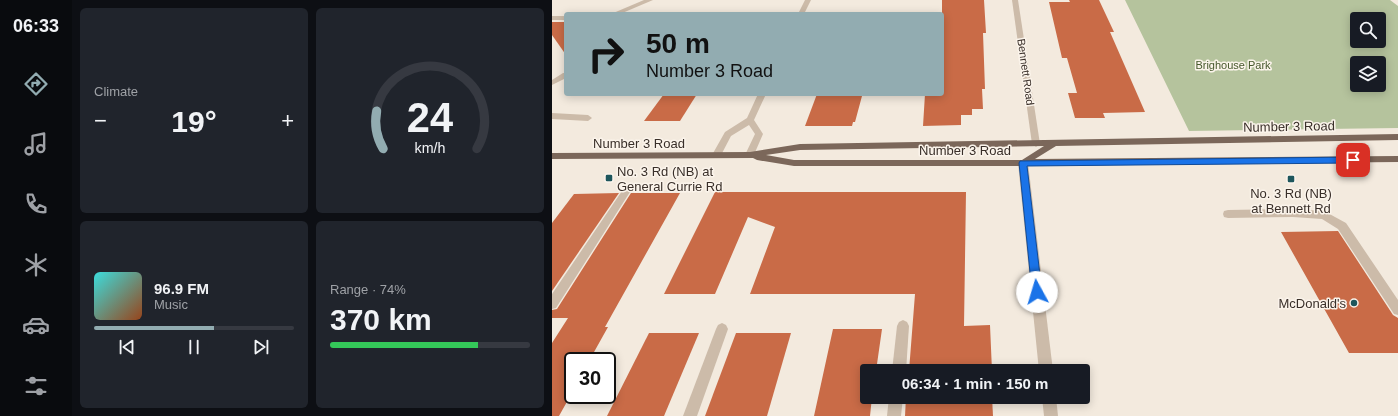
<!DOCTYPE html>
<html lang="en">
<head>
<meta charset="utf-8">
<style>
  body { margin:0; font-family:Helvetica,sans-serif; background:#20242c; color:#f1f3f6; height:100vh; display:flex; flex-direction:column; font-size:15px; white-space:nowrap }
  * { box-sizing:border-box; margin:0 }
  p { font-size:13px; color:#9ea1a6 }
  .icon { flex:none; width:22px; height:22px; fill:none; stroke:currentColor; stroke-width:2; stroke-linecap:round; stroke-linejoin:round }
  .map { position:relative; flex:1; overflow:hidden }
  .details { display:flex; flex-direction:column; gap:8px; padding:8px; background:#0d0f14; width:480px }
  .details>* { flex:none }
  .hud { position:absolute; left:12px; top:12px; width:380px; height:84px; border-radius:4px; box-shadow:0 2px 10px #0003; background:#92acb1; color:#111; overflow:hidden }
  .buttons { position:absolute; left:798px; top:12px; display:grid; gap:8px }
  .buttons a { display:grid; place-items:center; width:36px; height:36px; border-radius:4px; background:#171b24; box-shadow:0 2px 10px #0003; font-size:20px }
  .speed { position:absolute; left:12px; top:352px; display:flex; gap:8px; font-size:20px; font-weight:700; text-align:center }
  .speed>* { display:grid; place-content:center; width:52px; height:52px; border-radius:50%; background:#171b24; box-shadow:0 2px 10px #0003; line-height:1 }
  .speed .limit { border:2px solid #111; border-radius:6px; background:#fff; color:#111 }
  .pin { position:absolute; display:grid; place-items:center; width:34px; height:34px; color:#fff; margin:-17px; border-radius:8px; box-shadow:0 2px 6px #0006 }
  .me { position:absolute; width:44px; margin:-22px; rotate:354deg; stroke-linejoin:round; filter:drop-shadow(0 0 3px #0008) }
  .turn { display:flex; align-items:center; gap:14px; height:84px; padding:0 16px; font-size:18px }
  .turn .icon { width:52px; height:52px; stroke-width:2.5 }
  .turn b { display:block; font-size:28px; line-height:34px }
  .big { font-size:30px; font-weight:700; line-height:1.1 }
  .details .card { flex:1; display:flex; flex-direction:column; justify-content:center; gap:6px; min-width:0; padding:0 14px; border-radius:6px; background:#20242c }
  .details .dial { align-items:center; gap:0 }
  .dial svg { height:104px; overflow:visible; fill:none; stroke:#363941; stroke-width:7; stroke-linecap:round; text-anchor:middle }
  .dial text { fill:#f1f3f6; stroke:none }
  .song { display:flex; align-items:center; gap:12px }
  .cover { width:48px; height:48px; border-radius:6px; background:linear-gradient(135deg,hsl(180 70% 55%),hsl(20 70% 35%)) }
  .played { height:4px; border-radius:2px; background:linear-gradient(90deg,#92acb1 60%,#363941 60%) }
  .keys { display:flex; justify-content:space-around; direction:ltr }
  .heat { display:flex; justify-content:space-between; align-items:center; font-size:22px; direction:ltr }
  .charge { height:6px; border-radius:3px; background:linear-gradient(90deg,#34c759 74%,#363941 0) }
  .details .tiles { flex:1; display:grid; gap:8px; grid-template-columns:repeat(2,1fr) }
  .trip { position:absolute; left:308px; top:364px; width:230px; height:40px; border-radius:4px; background:#171b24; box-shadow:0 2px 10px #0003; font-weight:700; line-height:40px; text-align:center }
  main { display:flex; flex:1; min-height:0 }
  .tab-bar { display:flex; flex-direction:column; width:72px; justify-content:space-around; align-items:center; background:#090b0e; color:#9ea1a6 }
  .tab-bar .icon { width:28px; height:28px }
  .tab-bar .current { color:#92acb1 }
  .tab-bar b { font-size:18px; color:#f1f3f6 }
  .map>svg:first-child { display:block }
  .green { fill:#b5c39d; fill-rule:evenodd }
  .building { fill:#c96b47 }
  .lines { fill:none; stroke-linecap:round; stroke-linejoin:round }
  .minor { fill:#ccbba9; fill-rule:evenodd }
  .major { fill:#7b675a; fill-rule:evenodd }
  .route { fill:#1a73e8; stroke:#114b97 }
  .poi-dot { fill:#1d565c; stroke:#fbf4eb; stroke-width:1.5 }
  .labels { text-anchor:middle; stroke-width:3; stroke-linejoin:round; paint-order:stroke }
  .far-park-label { font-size:11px; fill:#46582c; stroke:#fbf4eb }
  .far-street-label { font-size:11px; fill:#392f29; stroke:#fbf4eb }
  .street-label { font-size:13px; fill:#392f29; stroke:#fbf4eb }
  .poi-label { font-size:13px; fill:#392f29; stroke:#fbf4eb; text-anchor:start }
</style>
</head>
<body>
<main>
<nav class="tab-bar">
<b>06:33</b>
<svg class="icon current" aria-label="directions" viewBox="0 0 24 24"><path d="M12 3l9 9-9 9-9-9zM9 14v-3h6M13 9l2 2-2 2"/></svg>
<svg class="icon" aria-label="music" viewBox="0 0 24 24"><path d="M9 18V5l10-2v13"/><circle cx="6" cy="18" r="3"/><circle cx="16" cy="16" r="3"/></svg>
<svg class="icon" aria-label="phone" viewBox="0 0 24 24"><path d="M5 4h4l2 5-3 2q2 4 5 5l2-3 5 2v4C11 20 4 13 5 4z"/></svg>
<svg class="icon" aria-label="climate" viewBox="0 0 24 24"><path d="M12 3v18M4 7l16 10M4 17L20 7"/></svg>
<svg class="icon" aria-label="car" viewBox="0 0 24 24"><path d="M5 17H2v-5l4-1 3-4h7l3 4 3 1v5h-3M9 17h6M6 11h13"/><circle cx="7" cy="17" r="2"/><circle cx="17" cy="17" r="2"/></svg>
<svg class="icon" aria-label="filters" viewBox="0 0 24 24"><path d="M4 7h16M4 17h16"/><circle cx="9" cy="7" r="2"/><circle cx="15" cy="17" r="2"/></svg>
</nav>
<section class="details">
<div class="tiles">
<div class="card"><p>Climate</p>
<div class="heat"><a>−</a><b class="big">19°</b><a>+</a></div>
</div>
<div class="card dial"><svg viewBox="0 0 100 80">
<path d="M14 69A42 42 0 1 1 86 69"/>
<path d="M14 69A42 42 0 0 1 9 40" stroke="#92acb1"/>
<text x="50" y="56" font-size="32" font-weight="700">24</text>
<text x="50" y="72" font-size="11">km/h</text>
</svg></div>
<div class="card">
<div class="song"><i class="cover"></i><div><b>96.9 FM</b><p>Music</p></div></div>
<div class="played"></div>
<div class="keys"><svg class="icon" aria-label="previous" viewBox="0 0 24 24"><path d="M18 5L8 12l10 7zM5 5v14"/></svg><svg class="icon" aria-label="pause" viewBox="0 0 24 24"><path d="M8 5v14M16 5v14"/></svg><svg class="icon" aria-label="next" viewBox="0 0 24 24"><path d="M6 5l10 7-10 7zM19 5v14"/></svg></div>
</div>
<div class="card"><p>Range · 74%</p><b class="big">370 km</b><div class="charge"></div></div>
</div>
</section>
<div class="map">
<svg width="846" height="416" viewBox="0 0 846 416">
  <rect width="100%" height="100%" fill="#f3eade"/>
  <path class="green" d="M573,0H838L846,6V128L637,131ZM805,19H827V41H805ZM805,63H827V85H805Z"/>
  <g class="building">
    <path d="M390,0H432L434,33H431L433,89H430L431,109H420V115H409V125L371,126L373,94H390Z"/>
    <path d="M517,0H547L562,32H558L593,112L551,113L553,118H523L516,93H525L515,58H510L497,2H518Z"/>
    <path d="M0,22H14V55L0,35Z"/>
    <path d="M112,94H145L128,121H92Z"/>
    <path d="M265,94H298V96H310L303,122H301L300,126H253Z"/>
    <path d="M163,192H414L412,326L438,325L440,371H357L363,294H198L223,227L196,217L163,294H112Z"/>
    <path d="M67,193L0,291V223L22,194Z"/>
    <path d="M79,193H128L53,327H56L37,361H21V391L7,416H0V343L16,318H0V310L5,309Z"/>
    <path d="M786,231L841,315L846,318V353H797L729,232Z"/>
    <path d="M281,329H330L324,371H315V397H320L318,416H262Z"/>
    <path d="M97,333H147L112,416H55Z"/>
    <path d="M184,333H239L215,416H153Z"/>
    <path d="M354,397H440L441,416H353Z"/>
  </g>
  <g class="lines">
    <g class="minor">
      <path d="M92,0H101L68,14H59Z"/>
      <path d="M253,0H259L252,14H246Z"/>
      <path d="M460,0H466L488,144L484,147L480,144Z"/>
      <rect x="0" y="16" width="14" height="4"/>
      <path d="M11,73H14V78L0,85V80Z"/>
      <path d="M206,94H214L202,120L211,134L201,157L198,158L193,155L203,134L197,125L179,136L168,157H162L160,155L173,132L195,118Z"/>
      <path d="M0,113L36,115L40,118L36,121L0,119Z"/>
      <path d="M471,160L476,163L501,371H487L466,163Z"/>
      <path d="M75,186L80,190L78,192L4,308L0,309V294L72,188Z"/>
      <path d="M741,209L772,211L794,223L846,300V315L842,314L786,229L770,219L741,217L676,218L672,217L671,214L672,211L676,210Z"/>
      <path d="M351,320L355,322L357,326L354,371H340L345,326L347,322Z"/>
      <path d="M170,323L174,325L176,329L145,416H131L164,329L166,325Z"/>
      <path d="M337,397H351L349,416H335Z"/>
      <path d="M490,397H504L506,416H492Z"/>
    </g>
    <path class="major" d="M846,134V140L504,146L483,159L846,156V162L471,166H242L205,160L201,158L0,159V153L198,152L248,144ZM492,146L470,160H242L214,155L248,150Z"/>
  </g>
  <path class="route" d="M801,157L805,160L801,163L475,166L490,292L489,295L485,296L481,295L480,292L467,163L468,161Z"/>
  <g class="poi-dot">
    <rect x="53" y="174" width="8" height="8" rx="2"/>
    <rect x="735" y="175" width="8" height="8" rx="2"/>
    <circle cx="802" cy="303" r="4"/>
  </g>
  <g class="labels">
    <g class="far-park-label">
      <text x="681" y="69">Brighouse Park</text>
    </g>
    <g class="far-street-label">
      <text transform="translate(474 72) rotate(82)" y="4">Bennett Road</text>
    </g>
    <g class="street-label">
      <text transform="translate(737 126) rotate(-1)" y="5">Number 3 Road</text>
      <text x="87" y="148">Number 3 Road</text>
      <text x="413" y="155">Number 3 Road</text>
    </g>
    <g class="poi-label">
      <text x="65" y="176">No. 3 Rd (NB) at<tspan x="65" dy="15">General Currie Rd</tspan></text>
      <text x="739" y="198" text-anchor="middle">No. 3 Rd (NB)<tspan x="739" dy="15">at Bennett Rd</tspan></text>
      <text x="794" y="308" text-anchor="end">McDonald's</text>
    </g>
  </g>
</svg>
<div class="buttons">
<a><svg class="icon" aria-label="search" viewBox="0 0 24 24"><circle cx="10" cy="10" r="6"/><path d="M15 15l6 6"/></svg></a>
<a><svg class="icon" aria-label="layers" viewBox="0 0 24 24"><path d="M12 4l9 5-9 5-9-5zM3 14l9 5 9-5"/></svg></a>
</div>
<div class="speed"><div class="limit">30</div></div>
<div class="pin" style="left:801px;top:160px;background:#d93025"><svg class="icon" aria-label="arrive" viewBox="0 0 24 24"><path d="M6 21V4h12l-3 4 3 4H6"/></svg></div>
<svg class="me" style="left:485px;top:292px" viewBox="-20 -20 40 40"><circle r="19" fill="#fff"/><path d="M0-13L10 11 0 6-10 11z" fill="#1a73e8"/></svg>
<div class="trip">06:34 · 1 min · 150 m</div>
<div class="hud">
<div class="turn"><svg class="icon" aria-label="right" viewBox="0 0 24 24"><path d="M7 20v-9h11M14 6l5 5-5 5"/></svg><div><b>50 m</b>Number 3 Road</div></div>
</div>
</div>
</main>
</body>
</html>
